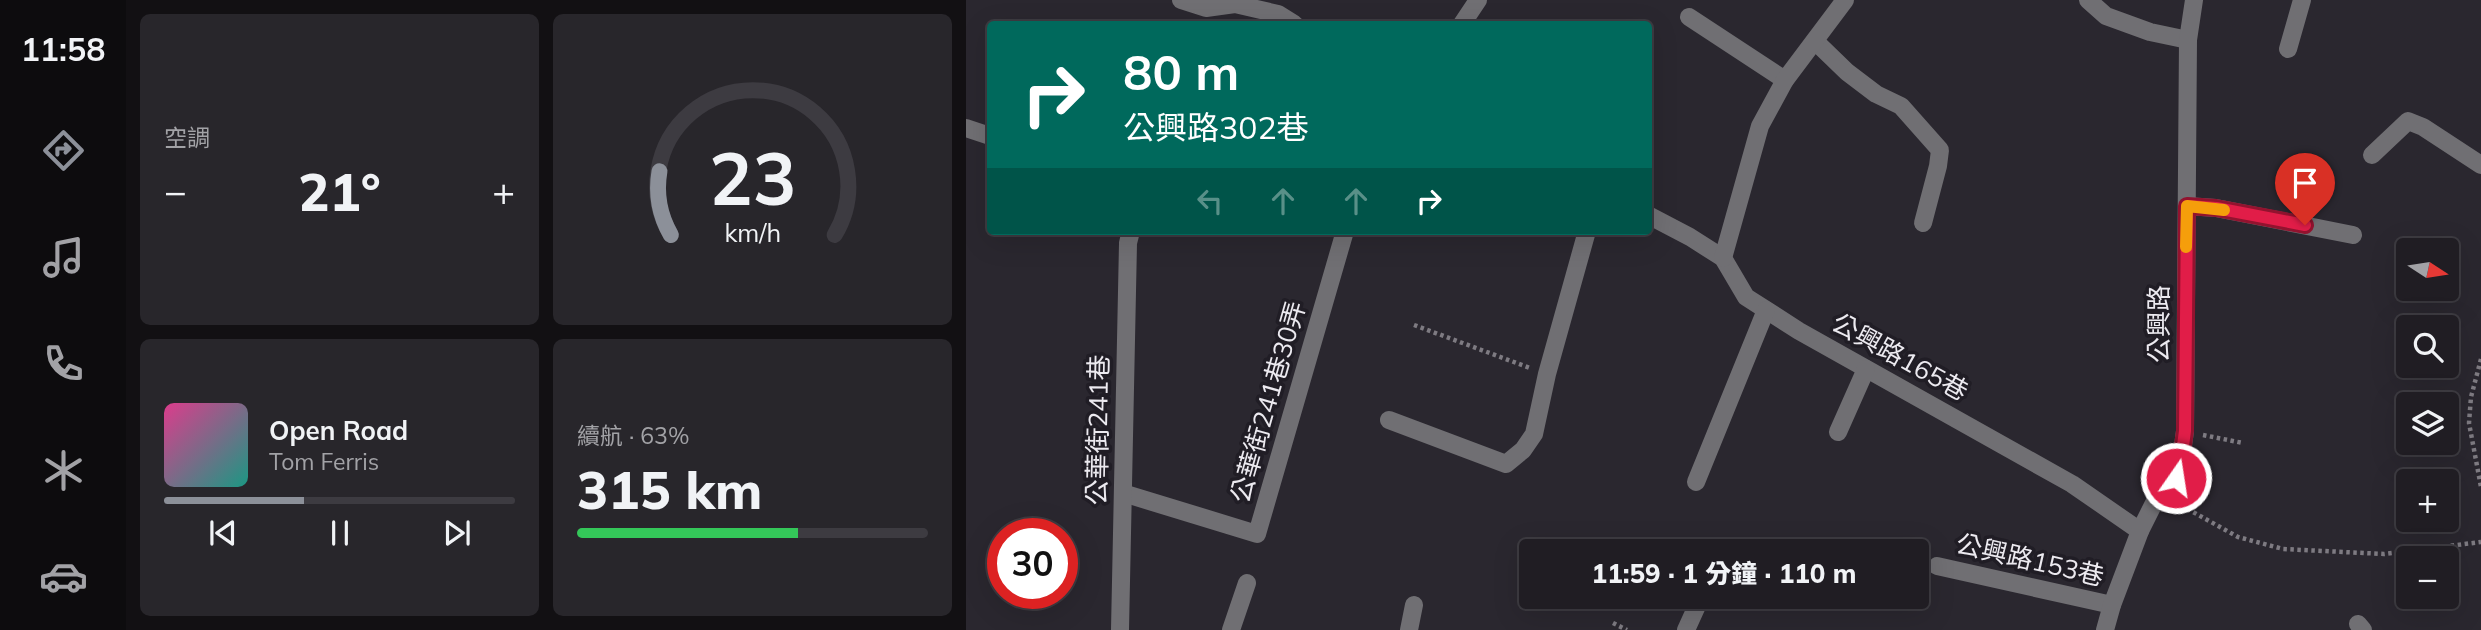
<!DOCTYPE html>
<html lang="zh-TW">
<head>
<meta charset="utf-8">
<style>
  body { margin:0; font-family:Mulish,"Noto Sans TC",sans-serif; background:#28262b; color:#f1f3f6; height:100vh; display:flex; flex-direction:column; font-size:26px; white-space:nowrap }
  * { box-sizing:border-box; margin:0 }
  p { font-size:23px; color:#a2a2a6 }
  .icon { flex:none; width:38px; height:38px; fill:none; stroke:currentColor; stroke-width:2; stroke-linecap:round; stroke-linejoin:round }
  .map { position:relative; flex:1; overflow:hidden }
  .sheet { display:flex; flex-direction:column; gap:14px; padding:14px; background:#121013; width:840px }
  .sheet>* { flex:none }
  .top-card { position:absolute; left:21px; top:21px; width:665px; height:214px; border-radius:7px; box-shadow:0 7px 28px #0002,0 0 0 2px #3d3b41; background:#00695c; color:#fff; overflow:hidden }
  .needle { width:46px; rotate:102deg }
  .buttons { position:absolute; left:1430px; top:238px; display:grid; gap:14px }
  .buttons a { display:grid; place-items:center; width:63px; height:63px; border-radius:7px; background:#201d23; box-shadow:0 7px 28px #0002,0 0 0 2px #3d3b41; font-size:35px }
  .speed { position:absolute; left:21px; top:518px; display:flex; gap:14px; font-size:35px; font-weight:700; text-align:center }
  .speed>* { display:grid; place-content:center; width:91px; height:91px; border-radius:50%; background:#201d23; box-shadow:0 7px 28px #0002,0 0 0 2px #3d3b41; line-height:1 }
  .speed .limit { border:10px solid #d22; background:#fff; color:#111 }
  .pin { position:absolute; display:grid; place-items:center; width:60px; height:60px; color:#fff; margin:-72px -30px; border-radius:50% 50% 50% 0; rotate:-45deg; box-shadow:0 0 7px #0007 }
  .pin .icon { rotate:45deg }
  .me { position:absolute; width:77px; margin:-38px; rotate:13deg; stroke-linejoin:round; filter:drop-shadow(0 0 5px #0008) }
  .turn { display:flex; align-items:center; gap:24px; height:147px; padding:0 21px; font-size:32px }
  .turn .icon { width:91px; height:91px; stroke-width:2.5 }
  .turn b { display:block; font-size:49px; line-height:60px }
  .lanes { display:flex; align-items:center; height:66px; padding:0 21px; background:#0003; justify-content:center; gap:35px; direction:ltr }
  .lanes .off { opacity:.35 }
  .big { font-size:52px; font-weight:800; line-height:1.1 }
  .sheet .tile { flex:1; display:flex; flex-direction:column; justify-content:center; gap:10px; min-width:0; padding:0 24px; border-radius:10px; background:#28262b }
  .sheet .dial { align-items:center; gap:0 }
  .dial svg { height:182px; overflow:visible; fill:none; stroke:#3d3b41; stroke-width:7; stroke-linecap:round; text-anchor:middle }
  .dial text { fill:#f1f3f6; stroke:none }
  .song { display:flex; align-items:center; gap:21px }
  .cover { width:84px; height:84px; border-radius:10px; background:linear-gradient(135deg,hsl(330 70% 55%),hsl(170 70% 35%)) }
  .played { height:7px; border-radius:4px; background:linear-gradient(90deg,#8c9099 40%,#3d3b41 40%) }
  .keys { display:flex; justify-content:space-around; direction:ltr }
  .heat { display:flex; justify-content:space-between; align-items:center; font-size:38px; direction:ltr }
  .charge { height:10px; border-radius:5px; background:linear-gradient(90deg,#34c759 63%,#3d3b41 0) }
  .sheet .tiles { flex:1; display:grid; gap:14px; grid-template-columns:repeat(2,1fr) }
  .trip { position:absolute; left:553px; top:539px; width:410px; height:70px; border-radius:7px; background:#201d23; box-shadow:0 7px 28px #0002,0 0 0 2px #3d3b41; font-weight:800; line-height:70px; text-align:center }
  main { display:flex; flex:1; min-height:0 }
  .tab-bar { display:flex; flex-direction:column; width:126px; justify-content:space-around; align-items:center; background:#0d0c0e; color:#a2a2a6 }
  .tab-bar .icon { width:49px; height:49px }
  .tab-bar .selected { color:#8c9099 }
  .tab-bar b { font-size:32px; color:#f1f3f6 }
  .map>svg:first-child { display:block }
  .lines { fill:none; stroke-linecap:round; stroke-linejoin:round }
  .path { stroke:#7e7b82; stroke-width:4.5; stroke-dasharray:3.5 3.5; stroke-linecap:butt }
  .minor { stroke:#706f73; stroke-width:18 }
  .route-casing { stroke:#92132f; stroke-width:18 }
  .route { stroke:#e11d48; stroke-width:12 }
  .slow { stroke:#f59e0b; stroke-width:12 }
  .labels { text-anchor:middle; stroke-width:7; stroke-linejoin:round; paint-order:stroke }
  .street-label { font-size:26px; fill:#eceaf0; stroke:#201d25 }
</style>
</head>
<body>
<main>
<nav class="tab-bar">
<b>11:58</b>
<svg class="icon selected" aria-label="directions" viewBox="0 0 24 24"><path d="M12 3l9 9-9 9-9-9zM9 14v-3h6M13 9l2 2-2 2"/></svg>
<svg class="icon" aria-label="music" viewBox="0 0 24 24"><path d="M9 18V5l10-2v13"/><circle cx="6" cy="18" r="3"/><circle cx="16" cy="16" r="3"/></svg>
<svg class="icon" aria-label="phone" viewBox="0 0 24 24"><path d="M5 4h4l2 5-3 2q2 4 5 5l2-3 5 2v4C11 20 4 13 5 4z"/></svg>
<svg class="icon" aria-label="climate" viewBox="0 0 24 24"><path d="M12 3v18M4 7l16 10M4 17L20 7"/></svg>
<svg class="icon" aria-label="car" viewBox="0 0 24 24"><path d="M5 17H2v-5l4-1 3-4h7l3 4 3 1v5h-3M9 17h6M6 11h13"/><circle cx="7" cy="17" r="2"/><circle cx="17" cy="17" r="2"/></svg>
</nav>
<section class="sheet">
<div class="tiles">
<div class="tile"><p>空調</p>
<div class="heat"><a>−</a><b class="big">21°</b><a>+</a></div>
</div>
<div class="tile dial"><svg viewBox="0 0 100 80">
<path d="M14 69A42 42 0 1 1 86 69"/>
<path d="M14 69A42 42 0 0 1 9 41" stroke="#8c9099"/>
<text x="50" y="56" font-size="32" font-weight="700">23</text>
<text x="50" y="72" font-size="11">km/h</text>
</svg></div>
<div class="tile">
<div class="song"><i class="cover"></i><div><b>Open Road</b><p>Tom Ferris</p></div></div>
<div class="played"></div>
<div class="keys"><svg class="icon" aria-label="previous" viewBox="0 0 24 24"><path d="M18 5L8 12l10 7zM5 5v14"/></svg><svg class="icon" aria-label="pause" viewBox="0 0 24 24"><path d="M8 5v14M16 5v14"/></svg><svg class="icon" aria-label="next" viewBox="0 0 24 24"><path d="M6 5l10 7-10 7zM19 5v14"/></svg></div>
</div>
<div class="tile"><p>續航 · 63%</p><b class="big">315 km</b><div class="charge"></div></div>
</div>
</section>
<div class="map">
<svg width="1515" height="630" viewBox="0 0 1515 630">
  <rect width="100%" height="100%" fill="#2a272f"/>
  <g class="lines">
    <g class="path">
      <path d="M448,325L564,368"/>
      <path d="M1515,359L1505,397L1503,423L1515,487"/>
      <path d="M1237,435L1277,443"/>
      <path d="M1209,502L1272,537L1317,549L1418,554L1515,542"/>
      <path d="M677,548L685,551"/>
      <path d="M647,623L661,630"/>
    </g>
    <g class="minor">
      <path d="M215,0L240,8L269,4L312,14L328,24"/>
      <path d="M1122,0L1140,16L1184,32L1222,40"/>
      <path d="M723,17L819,80"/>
      <path d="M496,24L512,0"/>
      <path d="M850,42L881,72L910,94L935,106L974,150L972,166L957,223"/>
      <path d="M1322,49L1336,0"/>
      <path d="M0,128L24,136"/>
      <path d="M1406,155L1442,121L1457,127L1515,165"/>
      <path d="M1221,206L1250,208L1387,235"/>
      <path d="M682,215L724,237L757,258L780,297L833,331L1106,484L1174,531"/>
      <path d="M757,258L794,126L819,80L879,0"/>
      <path d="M423,420L540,464L557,450L568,434L581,374L621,231"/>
      <path d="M872,432L900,369"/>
      <path d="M730,482L800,310"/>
      <path d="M157,493L291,534L379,231"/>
      <path d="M971,566L1146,605"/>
      <path d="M1392,624L1397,630"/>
      <path d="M154,630L162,243L165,231"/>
      <path d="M265,630L281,583"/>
      <path d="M443,630L448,605"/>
      <path d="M720,630L735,597"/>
      <path d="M1139,630L1146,605L1174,531L1193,493L1210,478L1215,460L1219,431L1222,40L1228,0"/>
    </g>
  </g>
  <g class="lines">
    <defs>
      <path id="route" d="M1210,478L1215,460L1219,431L1221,206L1250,208L1339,225"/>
    </defs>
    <use href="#route" class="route-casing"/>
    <use href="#route" class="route"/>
    <path class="slow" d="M1220,247L1221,206L1258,210"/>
  </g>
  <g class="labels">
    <g class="street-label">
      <text transform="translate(1193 324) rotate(-90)" y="9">公興路</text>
      <text transform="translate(934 357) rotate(29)" y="9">公興路165巷</text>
      <text transform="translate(302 402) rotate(-74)" y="9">公華街241巷30弄</text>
      <text transform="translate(132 430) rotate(-89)" y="9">公華街241巷</text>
      <text transform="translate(1064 560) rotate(13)" y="9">公興路153巷</text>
    </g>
  </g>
</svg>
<div class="buttons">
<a><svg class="needle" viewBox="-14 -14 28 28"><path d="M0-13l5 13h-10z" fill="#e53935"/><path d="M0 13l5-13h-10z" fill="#a2a2a6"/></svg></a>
<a><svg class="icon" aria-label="search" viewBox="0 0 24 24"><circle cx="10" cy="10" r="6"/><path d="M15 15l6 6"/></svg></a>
<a><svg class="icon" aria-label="layers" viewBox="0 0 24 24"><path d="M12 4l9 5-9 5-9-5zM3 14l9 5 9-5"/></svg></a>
<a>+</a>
<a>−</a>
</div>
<div class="speed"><div class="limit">30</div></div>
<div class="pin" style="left:1339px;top:225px;background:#d93025"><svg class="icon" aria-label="arrive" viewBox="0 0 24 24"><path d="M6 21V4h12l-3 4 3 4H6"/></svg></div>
<svg class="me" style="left:1210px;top:478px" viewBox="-20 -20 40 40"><circle r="17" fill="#e11d48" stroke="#fff" stroke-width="3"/><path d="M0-11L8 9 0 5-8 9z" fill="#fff"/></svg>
<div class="trip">11:59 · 1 分鐘 · 110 m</div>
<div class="top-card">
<div class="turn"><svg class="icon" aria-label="right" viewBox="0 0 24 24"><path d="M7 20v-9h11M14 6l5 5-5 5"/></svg><div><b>80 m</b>公興路302巷</div></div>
<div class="lanes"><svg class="icon off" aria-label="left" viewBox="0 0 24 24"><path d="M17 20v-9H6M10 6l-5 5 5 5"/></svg><svg class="icon off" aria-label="ahead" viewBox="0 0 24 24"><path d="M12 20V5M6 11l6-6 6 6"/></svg><svg class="icon off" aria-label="ahead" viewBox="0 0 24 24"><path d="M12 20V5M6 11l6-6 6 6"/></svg><svg class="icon" aria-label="right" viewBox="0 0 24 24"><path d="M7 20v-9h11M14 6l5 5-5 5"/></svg></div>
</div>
</div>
</main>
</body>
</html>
